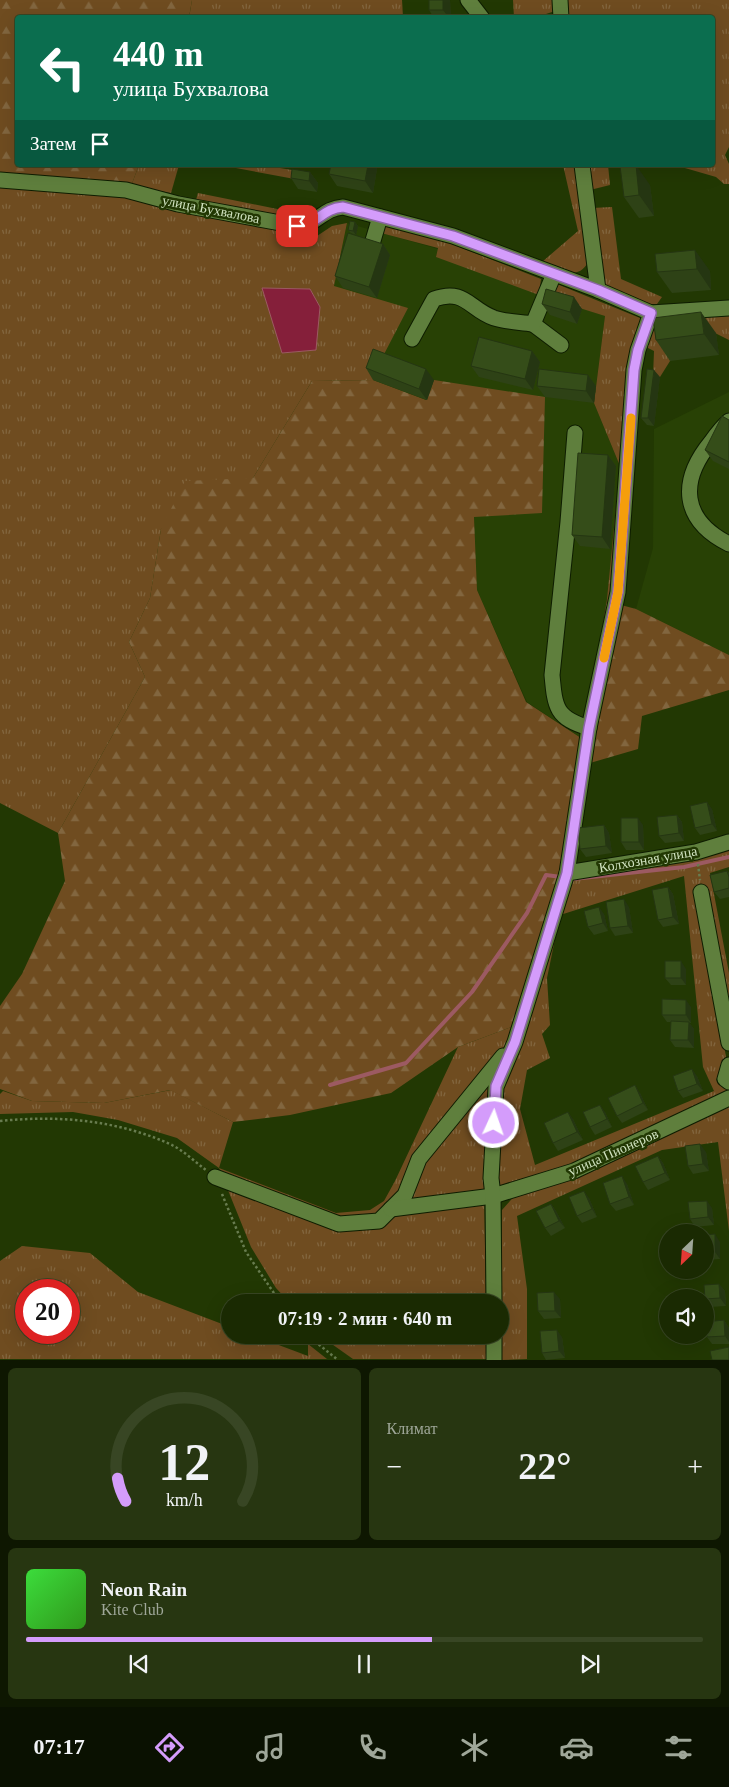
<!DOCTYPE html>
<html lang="ru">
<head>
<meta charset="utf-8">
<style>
  body { margin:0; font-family:"Times New Roman",serif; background:#273611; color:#f1f3f6; height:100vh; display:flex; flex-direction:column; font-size:19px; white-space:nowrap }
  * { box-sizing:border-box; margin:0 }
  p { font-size:16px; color:#9fa799 }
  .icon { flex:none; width:28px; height:28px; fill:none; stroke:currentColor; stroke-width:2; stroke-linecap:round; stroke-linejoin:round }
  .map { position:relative; height:1360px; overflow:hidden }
  .side { display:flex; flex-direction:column; gap:8px; padding:8px; background:#0e1701; flex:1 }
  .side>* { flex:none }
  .top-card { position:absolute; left:15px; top:15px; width:700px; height:152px; border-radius:5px; box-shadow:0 5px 20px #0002,0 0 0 1px #384624; background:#0b6e4f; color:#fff; overflow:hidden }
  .needle { width:32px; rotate:205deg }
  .buttons { position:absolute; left:659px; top:1224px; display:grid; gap:10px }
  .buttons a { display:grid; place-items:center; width:55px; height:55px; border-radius:50%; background:#1a2a02; box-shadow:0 5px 20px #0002,0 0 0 1px #384624; font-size:25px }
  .speed { position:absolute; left:15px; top:1279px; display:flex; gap:10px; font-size:25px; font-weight:700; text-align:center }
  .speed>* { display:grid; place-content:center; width:65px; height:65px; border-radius:50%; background:#1a2a02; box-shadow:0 5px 20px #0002,0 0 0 1px #384624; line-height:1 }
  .speed .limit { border:8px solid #d22; background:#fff; color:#111 }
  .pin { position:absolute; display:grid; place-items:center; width:42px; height:42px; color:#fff; margin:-21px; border-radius:10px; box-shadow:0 2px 8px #0006 }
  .me { position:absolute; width:55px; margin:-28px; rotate:3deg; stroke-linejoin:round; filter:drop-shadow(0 0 4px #0008) }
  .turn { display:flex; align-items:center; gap:18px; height:105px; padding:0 15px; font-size:22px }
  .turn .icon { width:65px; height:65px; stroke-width:2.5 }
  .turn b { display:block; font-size:35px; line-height:42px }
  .then { display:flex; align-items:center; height:48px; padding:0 15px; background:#0003; gap:10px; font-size:19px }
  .big { font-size:38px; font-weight:600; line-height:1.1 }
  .side .tile { flex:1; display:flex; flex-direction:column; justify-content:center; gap:8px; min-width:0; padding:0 18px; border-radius:8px; background:#273611 }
  .side .dial { align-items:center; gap:0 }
  .dial svg { height:130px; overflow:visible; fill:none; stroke:#384624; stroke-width:7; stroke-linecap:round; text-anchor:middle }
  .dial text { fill:#f1f3f6; stroke:none }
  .song { display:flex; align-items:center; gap:15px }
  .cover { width:60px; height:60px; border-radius:8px; background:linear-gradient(135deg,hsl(120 70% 55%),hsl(110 70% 35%)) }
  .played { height:5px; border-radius:2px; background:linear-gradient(90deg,#d49cfb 60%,#384624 60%) }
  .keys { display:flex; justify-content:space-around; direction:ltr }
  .heat { display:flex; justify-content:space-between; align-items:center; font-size:28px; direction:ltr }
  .side .tiles { flex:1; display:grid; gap:8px; grid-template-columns:1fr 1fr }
  .tile:last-child { grid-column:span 2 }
  .trip { position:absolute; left:221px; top:1294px; width:288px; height:50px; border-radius:25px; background:#1a2a02; box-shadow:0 5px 20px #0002,0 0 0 1px #384624; font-weight:600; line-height:50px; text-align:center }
  .tabs { display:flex; height:80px; justify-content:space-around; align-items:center; background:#0a1101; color:#9fa799 }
  .tabs .icon { width:35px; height:35px }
  .tabs .selected { color:#d49cfb }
  .tabs b { font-size:22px; color:#f1f3f6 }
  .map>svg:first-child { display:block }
  .built { fill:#284105 }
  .grass { fill:url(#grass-tufts); fill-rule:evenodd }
  .forest { fill:url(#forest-firs) }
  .water { fill:#851f3a; stroke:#9c5a62 }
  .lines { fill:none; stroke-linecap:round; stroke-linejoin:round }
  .stream { stroke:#9c5a62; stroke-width:4 }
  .minor-casing { stroke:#0e1d00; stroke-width:17 }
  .path { stroke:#687c4f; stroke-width:2.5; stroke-dasharray:2.5 2.5; stroke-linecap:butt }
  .minor { stroke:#5f7f3d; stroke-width:15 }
  .wall { fill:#2e4216 }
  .shaded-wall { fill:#253612 }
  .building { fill:#354d19; stroke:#253612 }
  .route-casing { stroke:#8a65a3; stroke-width:12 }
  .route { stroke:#d49cfb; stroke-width:9 }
  .slow { stroke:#f59e0b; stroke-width:9 }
  .labels { text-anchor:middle; stroke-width:5; stroke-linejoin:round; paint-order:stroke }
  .street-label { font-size:14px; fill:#d1e3c1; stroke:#223803 }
</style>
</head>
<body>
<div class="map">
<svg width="729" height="1360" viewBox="0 0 729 1360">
  <defs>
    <pattern id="grass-tufts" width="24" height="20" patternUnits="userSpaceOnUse" patternTransform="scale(1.25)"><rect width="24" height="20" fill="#6f4c20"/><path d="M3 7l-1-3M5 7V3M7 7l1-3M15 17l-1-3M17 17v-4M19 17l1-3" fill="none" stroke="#82663f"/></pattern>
    <pattern id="forest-firs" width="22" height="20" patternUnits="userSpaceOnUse" patternTransform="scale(1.25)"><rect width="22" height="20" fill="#6f4c20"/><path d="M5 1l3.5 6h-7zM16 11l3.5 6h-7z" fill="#82663f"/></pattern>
  </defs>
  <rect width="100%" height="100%" fill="#223803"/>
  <g class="built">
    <path d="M347,223L438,249L436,256L605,316L594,403L620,466L607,599L584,740L527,702L477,590L474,516L427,400L373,380L381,360L334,286Z"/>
    <path d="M729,392V655L636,609L653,548L654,429Z"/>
  </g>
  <g class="grass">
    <path d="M192,0H402L403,17L189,18Z"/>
    <path d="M513,0H555V11L540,16L514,17Z"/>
    <path d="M565,0H729V147L725,155L729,164V184H724L716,177L685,168L684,165H712V18L566,17Z"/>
    <path d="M139,165H179L171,193L131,186Z"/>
    <path d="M220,165H262L310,173L300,180Z"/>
    <path d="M563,165H578L591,256C580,284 563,270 542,262L578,231Z"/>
    <path d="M587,165H608L610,185L590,190Z"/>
    <path d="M0,185L125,195L176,212L317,236L332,226L347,223L334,286L408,308L381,360L373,380L312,381L253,478L161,529L150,598L129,642L145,677L58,833L0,803ZM263,288L310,289L320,307L315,350L282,353Z"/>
    <path d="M198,193L287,211L286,218L196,200Z"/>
    <path d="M612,207L621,279L662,297L657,304H648L613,292L605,284L600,264L592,208Z"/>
    <path d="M386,226L449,243L541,279L539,295L436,257L438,248L381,233Z"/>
    <path d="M557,284L640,318L615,591L587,723L607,599L620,466L594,403L605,316L548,298Z"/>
    <path d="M729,316V340L715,333L670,361L660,377H653L654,351L644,346L647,333L658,321Z"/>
    <path d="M729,849V867L710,873L729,973V1017L698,891L726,1057L716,1080L729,1091L569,1167L502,1188L497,1180L500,1087L570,875ZM684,876L703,1067L714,1091L535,1165L520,1109L527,1070L550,1058L542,1034L550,1025L547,978L560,915Z"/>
    <path d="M514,1026L490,1081L484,1190L486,1302H289L276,1288L251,1247L219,1168L177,1138L118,1120L73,1112L0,1114V1094L3,1091L32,1101L104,1103L171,1090L233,1122L219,1168L336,1213L370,1210L384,1201L395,1181L458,1047Z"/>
    <path d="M729,1102V1231L718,1142L662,1150L517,1216L527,1289V1359L501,1360L502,1210L517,1193Z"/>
    <path d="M22,1246L90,1253L138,1292L230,1327V1335H252L308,1356V1344L327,1359H0V1261ZM26,1290H69V1332H26Z"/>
    <path d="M319,1335H486L487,1359H353Z"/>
  </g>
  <g class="forest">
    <path d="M0,0H192L189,17L18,18V165H139L131,186L0,175Z"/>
    <path d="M373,380L426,400L434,380L545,397L542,513L474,517L477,590L526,702L584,740L562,873L514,1026L458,1047L391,1093L290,1115L233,1122L170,1090L104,1103L32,1101L0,1089V1006L22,974L65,881L58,833L145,677L129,642L150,598L161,529L185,481L253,478L312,381Z"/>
    <path d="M621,605L636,609L729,655V690L642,716L638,749L590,763Z"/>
  </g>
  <path class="water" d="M262,288L310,289L320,307L316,350L282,353Z"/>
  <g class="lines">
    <g class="stream">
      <path d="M573,879L684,867L729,857"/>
      <path d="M330,1085L406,1063L472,992L527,913L546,875L561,877"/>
    </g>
    <defs>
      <g id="minor">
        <path d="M468,0L482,18"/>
        <path d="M560,0L561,18"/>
        <path d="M582,165L598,290"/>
        <path d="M0,180L126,190L178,204L297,226C321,223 321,209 343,207L453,236L598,290L651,313L729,308"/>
        <path d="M372,244L380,217"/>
        <path d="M533,324L561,345"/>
        <path d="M412,339L434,299C465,288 469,309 494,318C506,322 520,322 533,324L554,274"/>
        <path d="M729,421C722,427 716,435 711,442C679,481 681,520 729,544"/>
        <path d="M575,433L568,522L552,675C555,708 556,718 589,728"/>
        <path d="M567,873L696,852L729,842"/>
        <path d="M701,892L729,1043"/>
        <path d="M729,1065L725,1079L729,1082"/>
        <path d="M215,1177L339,1224L379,1221L405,1195L419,1159L503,1056"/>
        <path d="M391,1209L493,1196L574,1171L729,1098"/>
        <path d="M494,1302L493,1196L491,1178L496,1087L515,1042L567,873L589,728L618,592L634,370L638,350L651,313"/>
        <path d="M494,1335V1360"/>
      </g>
    </defs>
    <use href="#minor" class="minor-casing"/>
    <g class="path">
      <path d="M698,864L700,880"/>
      <path d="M0,1121C59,1115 118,1120 172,1145C184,1151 195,1162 206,1170"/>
      <path d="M222,1194L246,1252L280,1302"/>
      <path d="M307,1335L338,1360"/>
    </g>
    <use href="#minor" class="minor"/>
  </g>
  <g class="wall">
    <path d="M429,0H450L451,18H434L429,10Z"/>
    <path d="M331,165H374L377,169L373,193L337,186L329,174Z"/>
    <path d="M310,172L318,183L317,192L298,189L291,178Z"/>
    <path d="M650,185L654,216L639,218L624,197Z"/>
    <path d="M355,222L358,226L356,235L351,233L348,230Z"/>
    <path d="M383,244L390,255L377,298L343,288L335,276Z"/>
    <path d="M655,254L710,271L711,290L672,293L657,272Z"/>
    <path d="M542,304L582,309L577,324L550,315Z"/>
    <path d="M653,318L716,333L719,355L670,361L656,340Z"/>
    <path d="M532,351L540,362L533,390L479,377L471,366Z"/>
    <path d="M366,368L434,380L427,400L373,380Z"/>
    <path d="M588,375L596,386L594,403L545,397L537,386Z"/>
    <path d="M660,377L654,426L647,425L641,418Z"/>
    <path d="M729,420V469L713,461L705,450Z"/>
    <path d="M608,455L616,466L610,549L580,546L572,535Z"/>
    <path d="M712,809L717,831L700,835L695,828Z"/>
    <path d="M677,815L682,822L684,841L665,843L659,836Z"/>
    <path d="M604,825L609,833L612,853L586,857L580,849Z"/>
    <path d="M643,825L644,850H626L621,842Z"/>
    <path d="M727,871L729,873V897L720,899L714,892Z"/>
    <path d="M668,887L673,894L679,924L663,927L658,920Z"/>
    <path d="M629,907L633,933L615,936L610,928Z"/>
    <path d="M604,914L608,931L594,935L588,927Z"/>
    <path d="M686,969V985H671L665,978Z"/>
    <path d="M691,1007V1023H689L694,1029V1048L675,1047L670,1040L671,1022H667L662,1015Z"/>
    <path d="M697,1076L703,1091L683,1098L678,1091Z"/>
    <path d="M640,1093L648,1110L622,1123L617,1116Z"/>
    <path d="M605,1112L612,1127L595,1135L590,1127Z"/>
    <path d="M573,1119L583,1140L558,1151L553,1143Z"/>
    <path d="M706,1152L709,1171L693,1174L688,1166Z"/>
    <path d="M658,1156L663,1163L670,1180L648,1190L643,1182Z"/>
    <path d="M627,1184L634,1205L616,1211L610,1204Z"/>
    <path d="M589,1198L597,1217L582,1223L577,1216Z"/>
    <path d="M551,1204L556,1211L565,1228L551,1236L545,1228Z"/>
    <path d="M712,1208L714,1225L695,1227L690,1219Z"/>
    <path d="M705,1235L720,1242V1259L705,1260Z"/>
    <path d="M719,1284L725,1291L726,1306L710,1307L705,1300V1298Z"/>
    <path d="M560,1299L561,1318L544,1319L538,1311Z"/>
    <path d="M724,1320L729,1328V1344H712L707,1337Z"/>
    <path d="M562,1337L565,1358L546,1360L542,1353Z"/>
  </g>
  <g class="shaded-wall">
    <path d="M443,0H450L451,18H449L443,10Z"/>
    <path d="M368,165H374L377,169L373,193L365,181Z"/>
    <path d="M636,165L650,185L654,216L639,195Z"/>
    <path d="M310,172L318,183L317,192L309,181Z"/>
    <path d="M355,222L358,226L356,235L353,231Z"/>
    <path d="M383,244L390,255L377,298L369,287Z"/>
    <path d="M695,250L710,271L711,290L697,269Z"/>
    <path d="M574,297L582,309L577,324L570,312Z"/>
    <path d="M701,312L716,333L719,355L704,334Z"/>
    <path d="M532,351L540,362L533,390L525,379Z"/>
    <path d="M426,369L434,380L427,400L419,389Z"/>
    <path d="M654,370L660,377L654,426L648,418Z"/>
    <path d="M588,375L596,386L594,403L586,391Z"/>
    <path d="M608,455L616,466L610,549L602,537Z"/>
    <path d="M707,802L712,809L717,831L712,824Z"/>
    <path d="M677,815L682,822L684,841L679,833Z"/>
    <path d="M638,818L643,825L644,850L639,842Z"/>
    <path d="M604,825L609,833L612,853L606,846Z"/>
    <path d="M668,887L673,894L679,924L673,917Z"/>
    <path d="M624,899L629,907L633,933L628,926Z"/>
    <path d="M599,907L604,914L608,931L603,923Z"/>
    <path d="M681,961L686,969V985L681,978Z"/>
    <path d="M686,1000L691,1007V1023L686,1015Z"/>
    <path d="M689,1022L694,1029V1048L688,1040Z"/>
    <path d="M692,1069L697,1076L703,1091L697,1084Z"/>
    <path d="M635,1085L640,1093L648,1110L643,1103Z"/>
    <path d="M600,1105L605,1112L612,1127L607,1119Z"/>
    <path d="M568,1112L573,1119L583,1140L577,1132Z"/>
    <path d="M700,1144L706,1152L709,1171L703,1164Z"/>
    <path d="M658,1156L663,1163L670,1180L665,1173Z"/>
    <path d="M622,1176L627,1184L634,1205L629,1197Z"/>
    <path d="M584,1191L589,1198L597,1217L592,1209Z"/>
    <path d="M707,1201L712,1208L714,1225L708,1217Z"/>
    <path d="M551,1204L556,1211L565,1228L559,1221Z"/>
    <path d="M715,1234L720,1242V1259L715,1252Z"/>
    <path d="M719,1284L725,1291L726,1306L720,1298Z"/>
    <path d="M554,1292L560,1299L561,1318L555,1311Z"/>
    <path d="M724,1320L729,1328V1342L725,1336Z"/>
    <path d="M557,1330L562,1337L565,1358L559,1351Z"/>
  </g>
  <g class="building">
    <rect x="429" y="0" width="14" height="10"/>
    <path d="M331,165H368L365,181L329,174Z"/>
    <path d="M625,165H636L639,195L624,197L620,166Z"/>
    <path d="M292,169L310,172L309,181L291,178Z"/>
    <path d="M350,221L355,222L353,231L348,230Z"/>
    <path d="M348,233L383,244L369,287L335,276Z"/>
    <path d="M695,250L697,269L657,272L655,254Z"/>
    <path d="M546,289L574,297L570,312L542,304Z"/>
    <path d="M701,312L704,334L656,340L653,318Z"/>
    <path d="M479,337L532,351L525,379L471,366Z"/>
    <path d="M373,349L426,369L419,389L366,368Z"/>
    <path d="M539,369L588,375L586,391L537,386Z"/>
    <path d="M647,369L654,370L648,418H641Z"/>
    <path d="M722,416L729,420V462L705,450Z"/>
    <path d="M578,453L608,455L602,537L572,535Z"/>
    <path d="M707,802L712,824L695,828L690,806Z"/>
    <path d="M677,815L679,833L659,836L657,817Z"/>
    <path d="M621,818H638L639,842H621Z"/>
    <path d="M604,825L606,846L580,849L578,828Z"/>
    <path d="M727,871L729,877V888L714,892L710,875Z"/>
    <path d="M668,887L673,917L658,920L652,890Z"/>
    <path d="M624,899L628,926L610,928L606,902Z"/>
    <path d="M599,907L603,923L588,927L584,911Z"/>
    <rect x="665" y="961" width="16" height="17"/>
    <path d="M662,999L686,1000V1015H662Z"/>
    <path d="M671,1021L689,1022L688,1040H670Z"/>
    <path d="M692,1069L697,1084L678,1091L673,1076Z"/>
    <path d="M635,1085L643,1103L617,1116L608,1098Z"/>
    <path d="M600,1105L607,1119L590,1127L583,1112Z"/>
    <path d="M568,1112L577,1132L553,1143L544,1123Z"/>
    <path d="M700,1144L703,1164L688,1166L685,1146Z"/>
    <path d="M658,1156L665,1173L643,1182L635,1166Z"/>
    <path d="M622,1176L629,1197L610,1204L603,1183Z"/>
    <path d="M584,1191L592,1209L577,1216L569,1197Z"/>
    <path d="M707,1201L708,1217L690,1219L688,1202Z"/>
    <path d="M551,1204L559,1221L545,1228L536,1211Z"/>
    <path d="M715,1234V1252H705V1235Z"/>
    <path d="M719,1284L720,1298L705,1299L704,1285Z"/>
    <path d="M554,1292L555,1311H538L537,1293Z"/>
    <path d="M724,1320L725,1336L707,1337L706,1322Z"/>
    <path d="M557,1330L559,1351L542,1353L540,1331Z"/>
    <path d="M729,1347V1360H712L710,1351Z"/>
  </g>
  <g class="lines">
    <defs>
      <path id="route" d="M297,226C321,223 321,209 343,207L453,236L598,290L651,313L638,350L634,370L618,592L589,728L567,873L515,1042L496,1086L494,1123"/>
    </defs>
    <use href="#route" class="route-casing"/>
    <use href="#route" class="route"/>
    <path class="slow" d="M604,658L618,592L631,418"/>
  </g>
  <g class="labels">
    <g class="street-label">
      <text transform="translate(211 209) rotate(11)" y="5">улица Бухвалова</text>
      <text transform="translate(648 859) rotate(-10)" y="5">Колхозная улица</text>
      <text transform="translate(613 1152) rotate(-24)" y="5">улица Пионеров</text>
    </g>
  </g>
</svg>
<div class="buttons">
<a><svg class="needle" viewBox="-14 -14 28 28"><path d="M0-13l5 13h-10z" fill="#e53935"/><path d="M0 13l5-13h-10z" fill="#9fa799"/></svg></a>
<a><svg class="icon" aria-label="sound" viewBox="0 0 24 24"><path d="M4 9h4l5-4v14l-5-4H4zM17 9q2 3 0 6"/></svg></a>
</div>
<div class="speed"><div class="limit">20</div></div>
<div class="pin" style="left:297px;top:226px;background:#d93025"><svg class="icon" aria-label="arrive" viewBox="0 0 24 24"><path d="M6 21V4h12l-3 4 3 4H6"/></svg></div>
<svg class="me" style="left:494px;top:1123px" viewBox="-20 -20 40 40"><circle r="17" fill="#d49cfb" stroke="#fff" stroke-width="3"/><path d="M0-11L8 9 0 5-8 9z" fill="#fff"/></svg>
<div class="trip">07:19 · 2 мин · 640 m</div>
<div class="top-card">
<div class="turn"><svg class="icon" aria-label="left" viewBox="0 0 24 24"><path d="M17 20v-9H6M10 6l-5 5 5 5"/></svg><div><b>440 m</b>улица Бухвалова</div></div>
<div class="then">Затем<svg class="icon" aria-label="arrive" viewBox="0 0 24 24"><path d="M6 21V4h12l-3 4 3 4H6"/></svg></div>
</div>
</div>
<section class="side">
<div class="tiles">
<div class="tile dial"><svg viewBox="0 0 100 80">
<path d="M14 69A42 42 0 1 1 86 69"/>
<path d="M14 69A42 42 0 0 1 9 55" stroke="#d49cfb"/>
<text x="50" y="56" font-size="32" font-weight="700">12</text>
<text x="50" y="72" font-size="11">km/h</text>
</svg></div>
<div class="tile"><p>Климат</p>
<div class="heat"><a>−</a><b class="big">22°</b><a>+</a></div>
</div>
<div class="tile">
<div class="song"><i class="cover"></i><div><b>Neon Rain</b><p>Kite Club</p></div></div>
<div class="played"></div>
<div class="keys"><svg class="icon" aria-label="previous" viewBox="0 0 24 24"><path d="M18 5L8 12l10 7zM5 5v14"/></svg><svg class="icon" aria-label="pause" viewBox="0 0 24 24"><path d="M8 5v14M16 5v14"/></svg><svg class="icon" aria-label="next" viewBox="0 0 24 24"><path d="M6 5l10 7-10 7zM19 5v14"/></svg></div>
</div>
</div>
</section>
<nav class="tabs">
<b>07:17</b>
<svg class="icon selected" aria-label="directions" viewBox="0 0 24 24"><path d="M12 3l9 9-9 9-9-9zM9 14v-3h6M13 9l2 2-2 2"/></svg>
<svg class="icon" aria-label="music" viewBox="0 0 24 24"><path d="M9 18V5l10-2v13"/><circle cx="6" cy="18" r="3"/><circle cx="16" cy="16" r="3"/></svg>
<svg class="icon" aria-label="phone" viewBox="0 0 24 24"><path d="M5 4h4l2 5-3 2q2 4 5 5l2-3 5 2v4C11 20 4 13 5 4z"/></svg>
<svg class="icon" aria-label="climate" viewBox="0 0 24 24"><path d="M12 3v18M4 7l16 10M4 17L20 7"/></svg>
<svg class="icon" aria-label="car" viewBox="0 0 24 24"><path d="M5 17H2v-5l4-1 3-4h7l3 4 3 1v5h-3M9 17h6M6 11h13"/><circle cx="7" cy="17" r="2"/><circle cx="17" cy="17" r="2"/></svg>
<svg class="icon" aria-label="filters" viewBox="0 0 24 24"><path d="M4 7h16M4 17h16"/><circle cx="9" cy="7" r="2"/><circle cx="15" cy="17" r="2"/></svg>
</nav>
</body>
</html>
